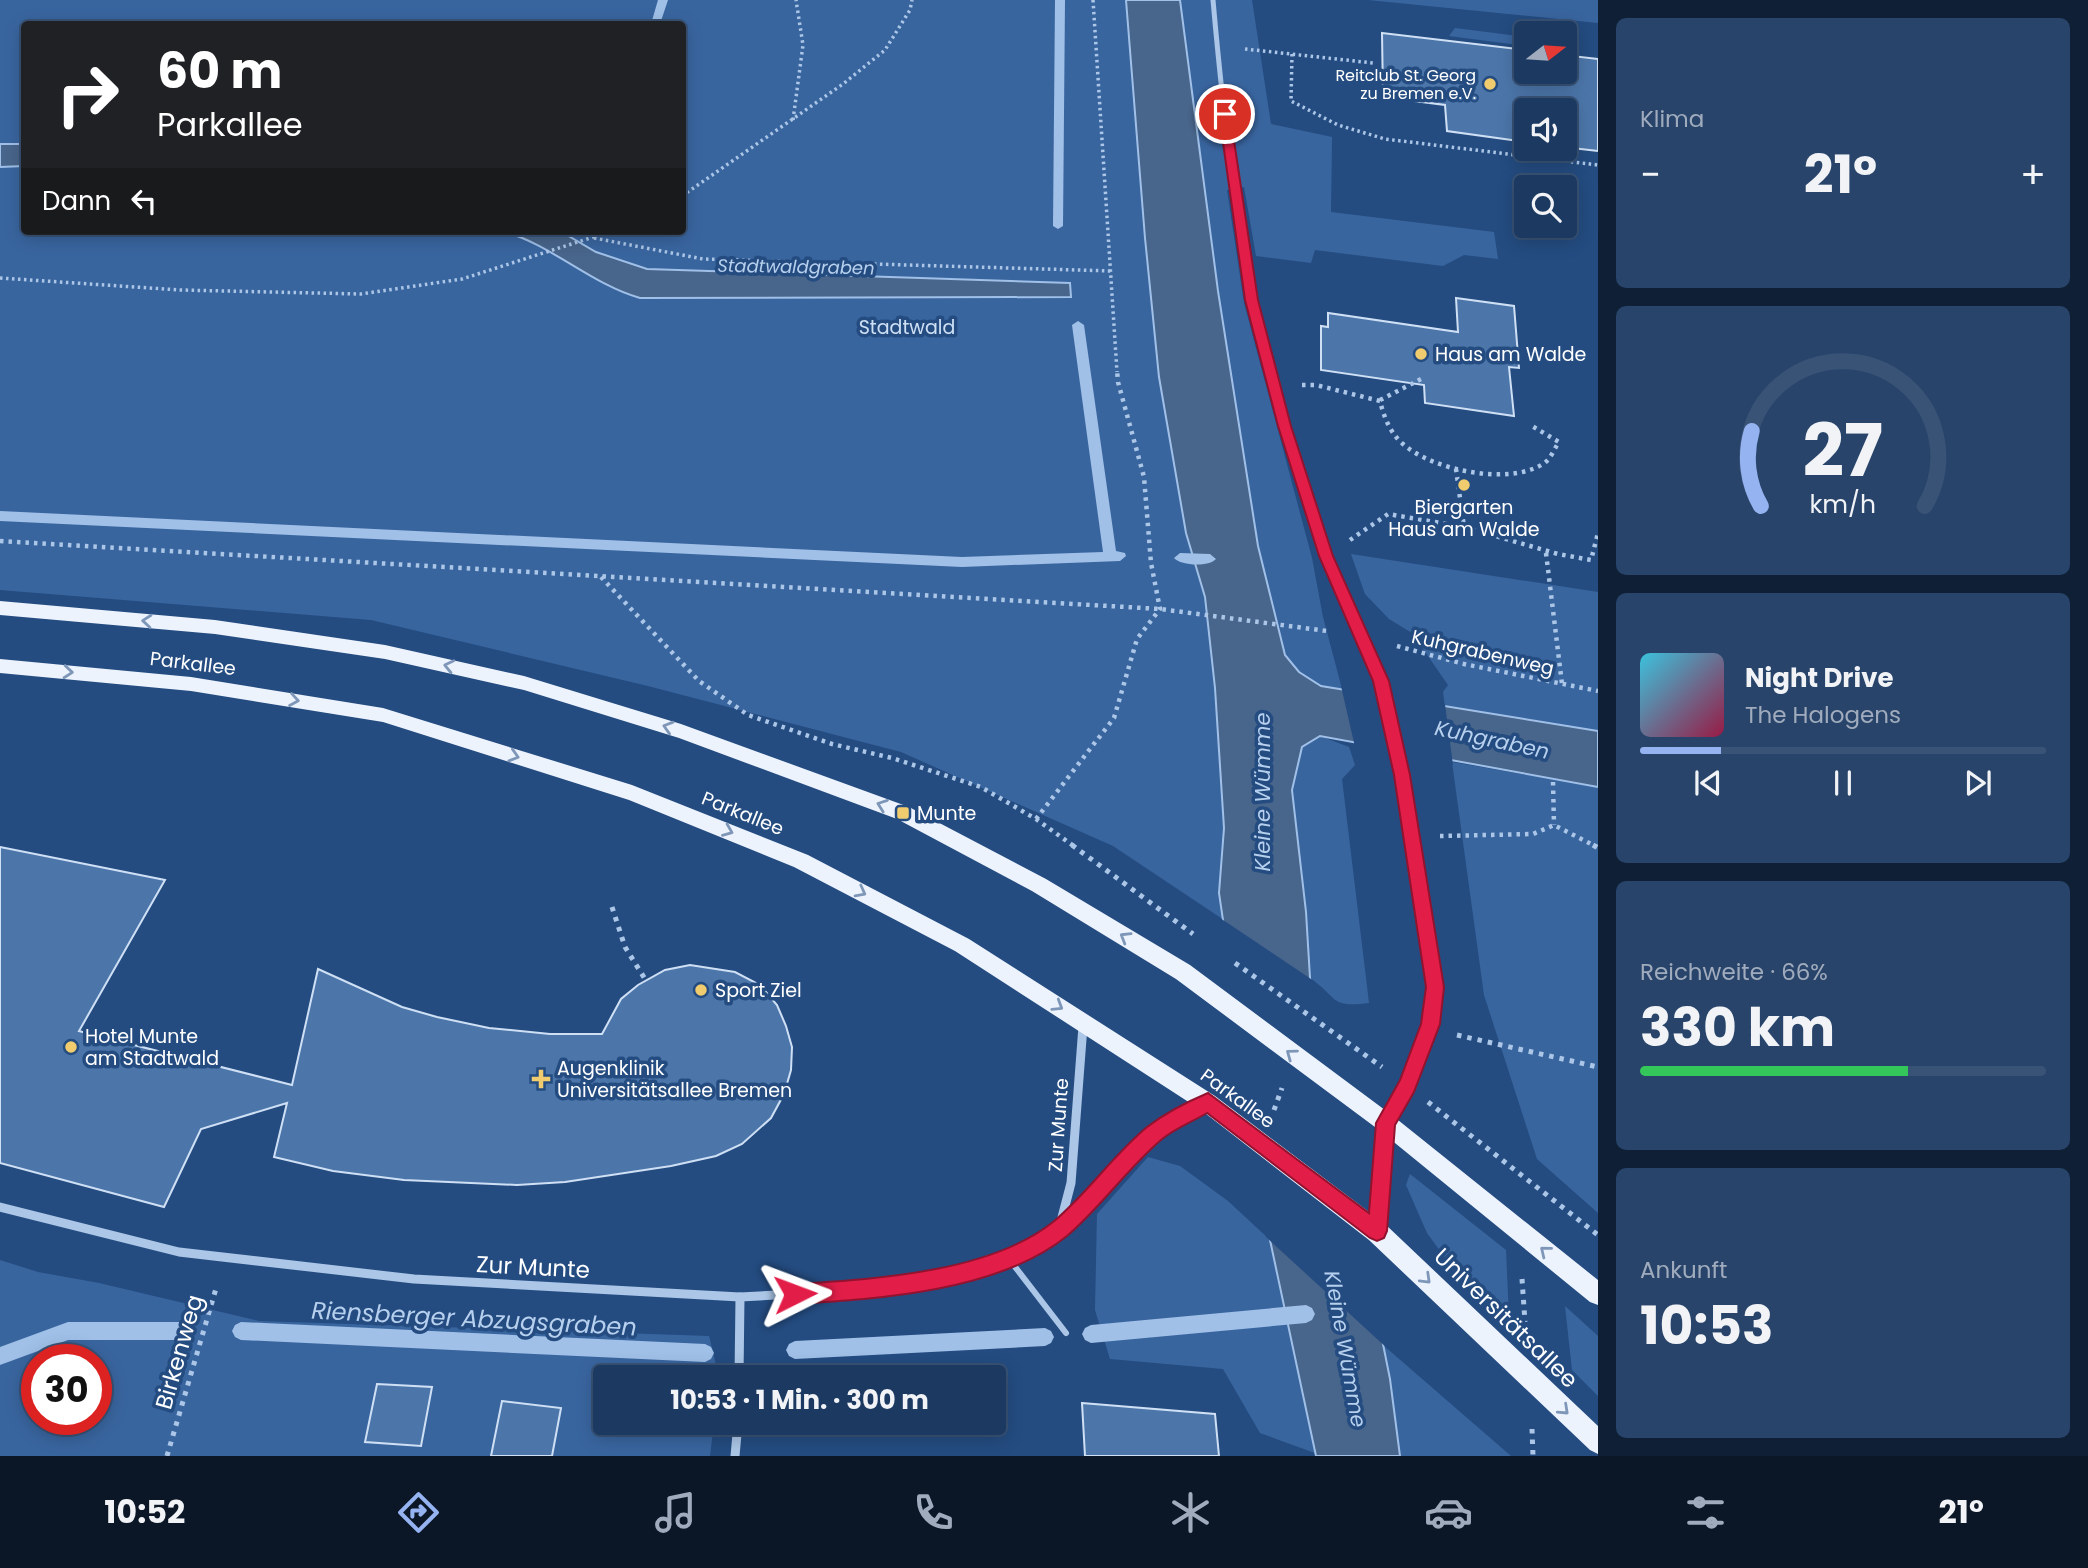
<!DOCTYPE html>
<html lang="de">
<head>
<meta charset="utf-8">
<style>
  body { margin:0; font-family:Poppins,sans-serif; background:#28446a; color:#f1f3f6; height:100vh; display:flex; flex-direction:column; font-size:26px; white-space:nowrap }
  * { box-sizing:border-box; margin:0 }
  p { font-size:23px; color:#a0acbd }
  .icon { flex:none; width:38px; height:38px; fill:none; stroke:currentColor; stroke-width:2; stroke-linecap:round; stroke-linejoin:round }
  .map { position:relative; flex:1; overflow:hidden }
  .panel { display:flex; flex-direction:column; gap:18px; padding:18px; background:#0f1f35; width:490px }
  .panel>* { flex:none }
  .hud { position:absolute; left:21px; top:21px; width:665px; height:214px; border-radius:7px; box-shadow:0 4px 18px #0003,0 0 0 2px #395376; background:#202124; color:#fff; overflow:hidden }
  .needle { width:46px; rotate:73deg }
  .buttons { position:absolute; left:1514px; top:21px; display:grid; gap:14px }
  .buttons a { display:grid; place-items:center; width:63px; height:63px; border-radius:7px; background:#1b3961; box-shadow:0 4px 18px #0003,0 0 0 2px #395376; font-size:35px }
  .speed { position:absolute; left:21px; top:1344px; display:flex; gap:14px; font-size:35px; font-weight:700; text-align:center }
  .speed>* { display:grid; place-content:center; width:91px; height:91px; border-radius:50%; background:#1b3961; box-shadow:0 4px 18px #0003,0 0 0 2px #395376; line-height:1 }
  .speed .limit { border:10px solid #d22; background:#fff; color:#111 }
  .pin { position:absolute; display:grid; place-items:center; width:60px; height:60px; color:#fff; margin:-30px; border:4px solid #fff; border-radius:50%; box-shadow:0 2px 7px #0007 }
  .me { position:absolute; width:77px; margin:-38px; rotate:87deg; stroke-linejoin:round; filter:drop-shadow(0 0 5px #0008) }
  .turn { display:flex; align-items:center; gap:24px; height:147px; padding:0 21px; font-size:32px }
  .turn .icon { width:91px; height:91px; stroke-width:2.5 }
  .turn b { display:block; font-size:49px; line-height:60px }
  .then { display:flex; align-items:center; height:66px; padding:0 21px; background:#0003; gap:14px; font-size:26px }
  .big { font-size:52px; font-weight:700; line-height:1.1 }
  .panel .card { flex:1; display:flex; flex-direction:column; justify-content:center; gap:10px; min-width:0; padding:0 24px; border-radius:10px; background:#28446a }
  .panel .dial { align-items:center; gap:0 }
  .dial svg { height:182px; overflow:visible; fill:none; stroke:#395376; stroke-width:7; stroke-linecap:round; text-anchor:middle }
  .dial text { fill:#f1f3f6; stroke:none }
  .song { display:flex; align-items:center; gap:21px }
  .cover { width:84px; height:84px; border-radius:10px; background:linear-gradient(135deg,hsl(190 70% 55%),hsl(340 70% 35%)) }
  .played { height:7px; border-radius:4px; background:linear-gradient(90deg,#95b2f1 20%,#395376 20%) }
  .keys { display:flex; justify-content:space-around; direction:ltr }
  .heat { display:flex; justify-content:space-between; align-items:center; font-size:38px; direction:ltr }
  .charge { height:10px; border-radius:5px; background:linear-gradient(90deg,#34c759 66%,#395376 0) }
  .trip { position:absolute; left:593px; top:1365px; width:413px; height:70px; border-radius:7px; background:#1b3961; box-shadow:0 4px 18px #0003,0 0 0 2px #395376; font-weight:700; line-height:70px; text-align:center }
  .menu { display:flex; height:112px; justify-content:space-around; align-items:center; background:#0b1727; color:#a0acbd }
  .menu .icon { width:49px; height:49px }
  .menu .active { color:#95b2f1 }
  .menu b { font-size:32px; color:#f1f3f6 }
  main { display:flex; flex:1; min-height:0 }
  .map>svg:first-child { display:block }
  .green { fill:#39659f; fill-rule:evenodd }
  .water { fill:#48658b; stroke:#a0c0e8; stroke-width:2 }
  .pier { fill:#244c81 }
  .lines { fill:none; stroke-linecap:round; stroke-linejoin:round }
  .stream { fill:#a0c0e8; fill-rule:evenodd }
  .building { fill:#4c76aa; stroke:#cfe0f5; stroke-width:2 }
  .path-far2 { stroke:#abc6e7; stroke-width:3.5; stroke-dasharray:2.5 3.5; stroke-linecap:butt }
  .path-far1 { stroke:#abc6e7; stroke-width:4.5; stroke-dasharray:3.5 5; stroke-linecap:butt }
  .path { stroke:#abc6e7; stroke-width:5; stroke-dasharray:4.5 6; stroke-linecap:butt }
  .service { stroke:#abc6e7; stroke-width:6 }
  .minor-far2 { stroke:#abc6e7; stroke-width:5 }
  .minor-far1 { stroke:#abc6e7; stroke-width:6 }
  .minor { stroke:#abc6e7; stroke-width:9 }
  .primary { fill:#edf3fd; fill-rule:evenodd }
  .oneway { stroke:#7e97b9 }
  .route { fill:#e11d48; stroke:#92132f; stroke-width:2 }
  .poi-dot { fill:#f1cc6f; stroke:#244c81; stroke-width:2.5 }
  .labels { text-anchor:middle; stroke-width:7; stroke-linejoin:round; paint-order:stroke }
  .far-poi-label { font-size:16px; fill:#fff; stroke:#244c81; text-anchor:end }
  .far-water-label { font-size:18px; font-style:italic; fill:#b7d0ee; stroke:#244c81 }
  .park-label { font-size:19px; fill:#cfe0f5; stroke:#244c81 }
  .poi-label { font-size:19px; fill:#fff; stroke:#244c81; text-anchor:start }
  .street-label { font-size:19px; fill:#fff; stroke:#244c81 }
  .water-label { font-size:21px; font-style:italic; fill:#b7d0ee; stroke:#244c81 }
  .near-street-label { font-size:23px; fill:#fff; stroke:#244c81 }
  .near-water-label { font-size:24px; font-style:italic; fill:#b7d0ee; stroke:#244c81 }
</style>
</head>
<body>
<main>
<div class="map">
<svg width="1598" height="1456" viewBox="0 0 1598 1456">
  <rect width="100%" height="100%" fill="#244c81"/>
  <g class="green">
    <path d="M0,0H1126L1145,241L1159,377L1186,533L1205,597L1215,688L1224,828L1219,893L1224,920L1113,846L901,752L648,686L371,620L0,590ZM24,24H682V231H24Z"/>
    <path d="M1180,0H1252L1271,124L1332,137L1331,212L1494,232L1498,259L1464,255L1443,266L1315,250L1311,263L1256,256L1244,187L1227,190L1244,303L1312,558L1323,617L1342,689L1321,686L1299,672L1285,655L1278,633L1258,546L1218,291Z"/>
    <path d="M1368,0H1598V23Z"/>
    <path d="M1455,28L1526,37V46L1449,36Z"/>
    <path d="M1351,554L1598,592V731L1445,707L1443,692L1448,685L1412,633L1389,619L1365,594Z"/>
    <path d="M1320,736L1349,747L1355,765L1342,779L1369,1003C1329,1008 1339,998 1310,978L1306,912L1292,790L1302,747Z"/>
    <path d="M1452,762L1598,787V1213L1537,1159L1484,995Z"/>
    <path d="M1148,1157L1180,1166L1228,1201L1270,1240L1315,1453L1260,1433L1223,1369L1110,1359L1095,1310L1097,1214Z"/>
    <path d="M1410,1174L1506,1250L1509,1319L1457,1274L1427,1233L1406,1185Z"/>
    <path d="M0,1260L38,1272L99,1283L259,1321L709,1336L719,1377H606V1423H714L710,1456H0ZM37,1360H96V1419H37Z"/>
    <path d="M1565,1306L1598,1336V1396L1572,1370Z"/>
    <path d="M1383,1345L1511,1456H1400Z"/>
  </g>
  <g class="water">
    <path d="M1126,0H1180L1218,291L1258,546L1285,655L1299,672L1321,686L1598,731V787L1320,736L1302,747L1292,790L1306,912L1310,978L1390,1379L1400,1456H1316L1270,1240L1219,893L1224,828L1215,688L1205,597L1186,533L1159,377L1145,238Z"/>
    <path d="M0,144H24V166L0,167Z"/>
    <path d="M501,231H560L596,252L647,269L1070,283L1071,297L640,298C592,285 548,242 501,231Z"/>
  </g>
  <g class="pier">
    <path d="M1341,686L1445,704L1453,765L1355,747Z"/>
    <path d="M1220,918L1314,981L1388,1349L1266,1237Z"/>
  </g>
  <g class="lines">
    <g class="stream">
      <path d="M658,0H668L660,24H651Z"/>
      <path d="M1055,0H1065L1063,226L1058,229L1053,226Z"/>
      <path d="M1078,321L1084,325L1116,551L1125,553L1126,556L1120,561L962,567L0,521V511L962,557L1103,552L1072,325Z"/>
      <path d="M1180,553L1210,554L1216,559C1209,567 1181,566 1174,558Z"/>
      <path d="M1306,1305L1312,1308L1315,1314L1312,1320L1306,1323L1091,1343L1085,1340L1082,1334L1085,1328L1091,1325Z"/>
      <path d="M68,1322H182L188,1325L191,1331L188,1337L182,1340H68L0,1365V1347Z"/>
      <path d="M241,1322L705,1344L711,1347L714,1353L711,1359L705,1362L241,1340L235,1337L232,1331L235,1325Z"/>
      <path d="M1045,1328L1051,1331L1054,1337L1051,1343L1045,1346L795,1359L789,1356L786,1350L789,1344L795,1341Z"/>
    </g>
  </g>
  <g class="building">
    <path d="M1382,33L1526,50V72H1564V55L1598,59V151L1564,147V110H1526V142L1447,131L1445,105L1383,97Z"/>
    <path d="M1456,298L1514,306L1519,368L1509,367L1514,416L1425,403L1424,385L1321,370V326L1328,327V313L1458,332Z"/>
    <path d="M0,847L165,880L79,1031L292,1085L318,969L402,1007L437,1017L489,1028L550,1034H602L621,999L638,985L665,970L690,965L735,972L760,985L777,1005L786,1026L792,1047L791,1070L784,1094L771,1118L742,1144L716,1156L671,1166L565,1182L517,1185L404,1180L333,1171L274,1157L287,1103L201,1129L164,1207L0,1163Z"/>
    <path d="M377,1384L432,1387L421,1446L365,1442Z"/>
    <path d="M502,1401L561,1408L552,1456H491Z"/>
    <path d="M1082,1403L1215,1414L1219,1456H1085Z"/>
  </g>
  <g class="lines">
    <g class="path-far2">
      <path d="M1093,0L1117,372"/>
      <path d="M1245,49L1373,63"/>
      <path d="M1292,54L1291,101L1338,125L1385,139L1598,165"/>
      <path d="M793,120L803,45L796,0"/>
      <path d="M682,196L843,84L885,50L910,10L912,0"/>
      <path d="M594,238L703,259L1112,271"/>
      <path d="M0,278L180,290L361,294L462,279L612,231"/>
    </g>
    <g class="path-far1">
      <path d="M1302,385H1316L1380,401C1384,417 1390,433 1403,444C1432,470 1508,486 1543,464C1551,459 1554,449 1559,442L1532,426"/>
      <path d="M1380,400L1423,378"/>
      <path d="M1464,527L1558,554L1591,560L1598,533"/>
      <path d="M1350,540L1388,514L1464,527L1456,469"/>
      <path d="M0,541L1160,609L1327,631"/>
      <path d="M1546,553L1562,684"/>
      <path d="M601,577L699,681L748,715L832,744L892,758L981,787L1036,819L1075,847"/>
      <path d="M1397,646L1464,664L1598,691"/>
      <path d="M1553,782L1554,825"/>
      <path d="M1036,819L1114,718L1137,639L1160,609L1151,563L1144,477L1118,382L1117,370"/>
      <path d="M1440,836L1533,834L1554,825L1597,847"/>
    </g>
    <g class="path">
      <path d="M1072,845L1193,934"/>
      <path d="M1593,845L1598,848"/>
      <path d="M612,907L625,947L645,979"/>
      <path d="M1235,963L1382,1067"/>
      <path d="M1457,1035L1598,1067"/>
      <path d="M1428,1102L1598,1235"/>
      <path d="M1274,1110L1282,1088"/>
      <path d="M1522,1279L1525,1322"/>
      <path d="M1532,1429L1533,1456"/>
      <path d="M167,1456L217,1285"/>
    </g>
    <path class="service" d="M1009,1259L1066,1333"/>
    <path class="minor-far2" d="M1213,0C1224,125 1239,251 1271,372"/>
    <path class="minor-far1" d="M1270,370L1326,556L1381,681L1402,775L1413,847"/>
    <g class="minor">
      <path d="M0,1207L179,1252L414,1279L740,1297L851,1291L947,1276L1009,1259L1059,1229L1155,1133L1206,1104"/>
      <path d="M1378,1226L1386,1123L1407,1085L1430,1024L1435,987L1413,845"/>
      <path d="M1059,1229L1071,1183L1083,1026"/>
      <path d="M739,1377L740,1297"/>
      <path d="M735,1456L738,1423"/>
    </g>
    <g class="primary">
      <path d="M0,601L215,620L385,645L524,676L681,724L909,807L1046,879L1190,965L1393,1116L1598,1280V1305L1590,1302L1379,1130L1176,979L1032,891L897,819L679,738L524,690L385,659L215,634L0,615Z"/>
      <path d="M0,659L191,677L383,708L632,785L808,855L969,939L1215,1096L1385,1224L1598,1426V1454L1590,1450L1369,1240L1201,1110L955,951L794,867L629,800L383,722L191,691L0,673Z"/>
    </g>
  </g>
  <defs><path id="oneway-chevron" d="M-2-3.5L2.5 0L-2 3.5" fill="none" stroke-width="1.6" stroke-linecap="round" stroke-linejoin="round" transform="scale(1.75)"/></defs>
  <g class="oneway">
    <use href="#oneway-chevron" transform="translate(147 621) rotate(-175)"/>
    <use href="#oneway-chevron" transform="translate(449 666) rotate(-167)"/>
    <use href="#oneway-chevron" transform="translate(68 672) rotate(5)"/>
    <use href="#oneway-chevron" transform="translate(294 700) rotate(9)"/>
    <use href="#oneway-chevron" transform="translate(668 727) rotate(-163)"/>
    <use href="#oneway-chevron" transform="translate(514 756) rotate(17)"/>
    <use href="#oneway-chevron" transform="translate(882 805) rotate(-160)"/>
    <use href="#oneway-chevron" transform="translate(728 831) rotate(22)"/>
    <use href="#oneway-chevron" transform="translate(861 892) rotate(28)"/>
    <use href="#oneway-chevron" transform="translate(1125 937) rotate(-149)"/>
    <use href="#oneway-chevron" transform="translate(1058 1006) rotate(32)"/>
    <use href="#oneway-chevron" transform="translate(1291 1054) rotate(-144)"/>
    <use href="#oneway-chevron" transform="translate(1545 1251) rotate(-141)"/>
    <use href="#oneway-chevron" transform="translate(1426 1279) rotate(44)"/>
    <use href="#oneway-chevron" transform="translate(1564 1410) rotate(43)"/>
  </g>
  <path class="route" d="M1225,110L1230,114L1258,300L1291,426L1333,556L1389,681L1410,775L1444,987L1440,1024L1414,1092L1395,1125L1387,1231L1384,1238L1377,1241L1370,1238L1207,1113C1192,1122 1174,1129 1161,1140C1127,1169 1101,1207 1067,1236C999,1291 880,1299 795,1304L788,1301L785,1294L788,1287L795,1284C874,1279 989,1273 1053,1222C1087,1194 1113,1155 1147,1127C1164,1114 1189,1101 1208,1093L1369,1213L1376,1123L1400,1080L1421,1024L1426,987L1394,775L1373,681L1319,556L1278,426L1245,300L1219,114Z"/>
  <g class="poi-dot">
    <circle cx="1490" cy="84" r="7"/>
    <circle cx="1421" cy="354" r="7"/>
    <circle cx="1464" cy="485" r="7"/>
    <rect x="896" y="806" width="14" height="14" rx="3.5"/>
    <circle cx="701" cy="990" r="7"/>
    <circle cx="71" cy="1047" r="7"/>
    <path d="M537.5 1068.5h7v7h7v7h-7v7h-7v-7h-7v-7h7z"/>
  </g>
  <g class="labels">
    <g class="far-poi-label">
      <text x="1476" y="81">Reitclub St. Georg<tspan x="1476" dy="18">zu Bremen e.V.</tspan></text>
    </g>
    <g class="far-water-label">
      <text transform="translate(796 267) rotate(1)" y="6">Stadtwaldgraben</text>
    </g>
    <g class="park-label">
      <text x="907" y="334">Stadtwald</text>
    </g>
    <g class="poi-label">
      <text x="1435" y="361">Haus am Walde</text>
      <text x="1464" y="514" text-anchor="middle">Biergarten<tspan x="1464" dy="22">Haus am Walde</tspan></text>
      <text x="917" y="820">Munte</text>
      <text x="715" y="997">Sport Ziel</text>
      <text x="85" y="1043">Hotel Munte<tspan x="85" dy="22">am Stadtwald</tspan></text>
      <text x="557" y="1075">Augenklinik<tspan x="557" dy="22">Universitätsallee Bremen</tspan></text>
    </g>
    <g class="street-label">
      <text transform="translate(1483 652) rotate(13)" y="7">Kuhgrabenweg</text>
      <text transform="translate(193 663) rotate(7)" y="7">Parkallee</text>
      <text transform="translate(743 813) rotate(22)" y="7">Parkallee</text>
      <text transform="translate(1238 1098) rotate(36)" y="7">Parkallee</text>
      <text transform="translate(1058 1125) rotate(-86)" y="7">Zur Munte</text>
    </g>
    <g class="water-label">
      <text transform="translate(1492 740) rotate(12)" y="7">Kuhgraben</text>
      <text transform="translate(1263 792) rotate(-90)" y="7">Kleine Wümme</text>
      <text transform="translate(1345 1349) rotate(80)" y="7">Kleine Wümme</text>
    </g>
    <g class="near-street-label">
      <text transform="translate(533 1267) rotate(3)" y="8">Zur Munte</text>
      <text transform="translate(1506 1318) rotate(44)" y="8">Universitätsallee</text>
      <text transform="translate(179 1352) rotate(-74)" y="8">Birkenweg</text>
    </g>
    <g class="near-water-label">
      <text transform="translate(474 1319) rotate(3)" y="8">Riensberger Abzugsgraben</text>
    </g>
  </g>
</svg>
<div class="buttons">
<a><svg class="needle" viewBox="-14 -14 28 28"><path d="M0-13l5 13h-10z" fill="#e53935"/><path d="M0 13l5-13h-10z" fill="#a0acbd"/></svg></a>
<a><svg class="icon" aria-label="sound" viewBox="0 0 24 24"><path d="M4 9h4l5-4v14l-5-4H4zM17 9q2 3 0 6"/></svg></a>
<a><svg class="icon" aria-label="search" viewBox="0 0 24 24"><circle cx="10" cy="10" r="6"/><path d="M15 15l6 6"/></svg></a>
</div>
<div class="speed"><div class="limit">30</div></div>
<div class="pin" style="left:1225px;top:114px;background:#d93025"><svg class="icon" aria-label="arrive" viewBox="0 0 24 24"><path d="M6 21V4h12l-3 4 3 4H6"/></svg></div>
<svg class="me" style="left:795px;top:1294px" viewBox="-20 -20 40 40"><path d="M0-17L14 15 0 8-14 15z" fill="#e11d48" stroke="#fff" stroke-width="4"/></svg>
<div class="trip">10:53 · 1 Min. · 300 m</div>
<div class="hud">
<div class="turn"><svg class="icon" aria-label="right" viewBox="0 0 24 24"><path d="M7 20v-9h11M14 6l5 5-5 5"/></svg><div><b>60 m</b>Parkallee</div></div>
<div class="then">Dann<svg class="icon" aria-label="left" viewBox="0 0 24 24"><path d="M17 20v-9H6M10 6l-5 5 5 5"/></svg></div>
</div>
</div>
<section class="panel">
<div class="card"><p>Klima</p>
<div class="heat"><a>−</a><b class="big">21°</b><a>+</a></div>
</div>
<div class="card dial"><svg viewBox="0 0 100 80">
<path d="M14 69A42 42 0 1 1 86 69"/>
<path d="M14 69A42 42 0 0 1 10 36" stroke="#95b2f1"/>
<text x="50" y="56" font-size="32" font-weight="700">27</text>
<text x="50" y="72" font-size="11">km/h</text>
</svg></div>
<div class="card">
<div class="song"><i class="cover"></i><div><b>Night Drive</b><p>The Halogens</p></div></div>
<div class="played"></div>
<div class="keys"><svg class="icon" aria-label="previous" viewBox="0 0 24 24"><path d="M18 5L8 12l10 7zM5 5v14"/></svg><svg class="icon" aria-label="pause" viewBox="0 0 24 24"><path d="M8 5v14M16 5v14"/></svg><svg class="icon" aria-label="next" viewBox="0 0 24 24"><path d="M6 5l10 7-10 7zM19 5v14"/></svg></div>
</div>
<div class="card"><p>Reichweite · 66%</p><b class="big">330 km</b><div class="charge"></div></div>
<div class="card"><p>Ankunft</p><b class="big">10:53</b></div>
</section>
</main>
<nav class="menu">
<b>10:52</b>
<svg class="icon active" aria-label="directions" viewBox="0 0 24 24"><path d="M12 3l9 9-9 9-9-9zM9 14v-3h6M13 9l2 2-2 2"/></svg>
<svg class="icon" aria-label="music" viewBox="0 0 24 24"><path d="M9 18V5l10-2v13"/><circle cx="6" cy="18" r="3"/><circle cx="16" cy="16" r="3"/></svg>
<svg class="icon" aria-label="phone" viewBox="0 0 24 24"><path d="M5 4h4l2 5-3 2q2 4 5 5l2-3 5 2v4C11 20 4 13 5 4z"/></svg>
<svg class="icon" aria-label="climate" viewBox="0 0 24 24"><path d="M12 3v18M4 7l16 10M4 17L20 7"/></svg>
<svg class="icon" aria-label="car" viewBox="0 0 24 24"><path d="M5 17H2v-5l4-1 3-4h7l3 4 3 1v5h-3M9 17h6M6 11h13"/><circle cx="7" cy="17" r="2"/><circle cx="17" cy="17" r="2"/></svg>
<svg class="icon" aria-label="filters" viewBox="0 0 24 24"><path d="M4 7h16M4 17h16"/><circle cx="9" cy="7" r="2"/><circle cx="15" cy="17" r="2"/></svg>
<b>21°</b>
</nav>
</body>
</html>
